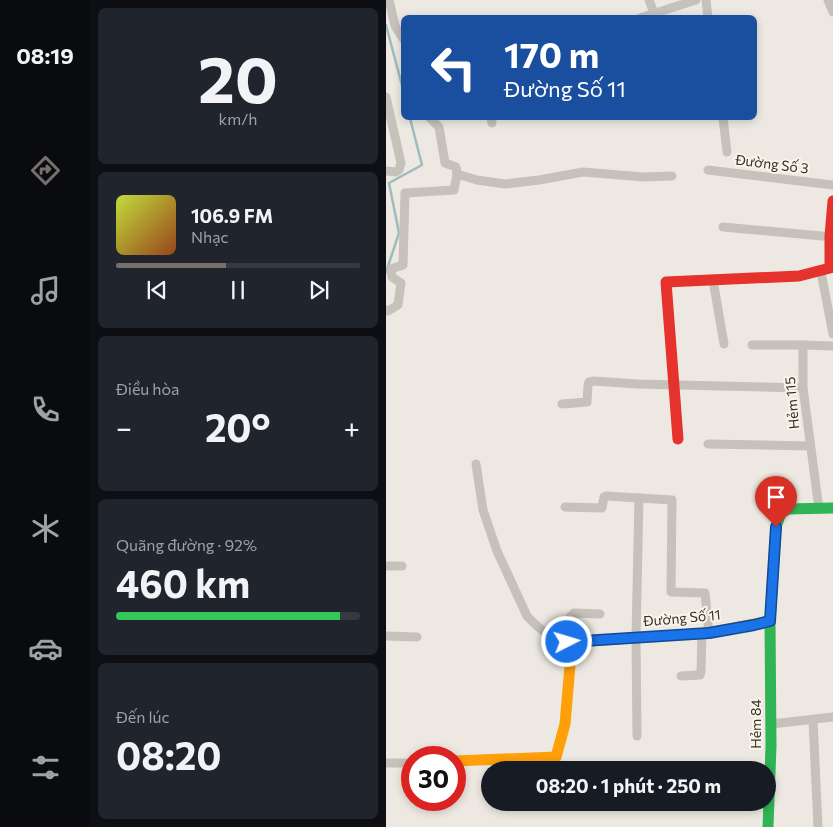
<!DOCTYPE html>
<html lang="vi">
<head>
<meta charset="utf-8">
<style>
  body { margin:0; font-family:Commissioner,sans-serif; background:#20242c; color:#f1f3f6; height:100vh; display:flex; flex-direction:column; font-size:19px; white-space:nowrap }
  * { box-sizing:border-box; margin:0 }
  p { font-size:16px; color:#9ea1a6 }
  .icon { flex:none; width:28px; height:28px; fill:none; stroke:currentColor; stroke-width:2; stroke-linecap:round; stroke-linejoin:round }
  .map { position:relative; flex:1; overflow:hidden }
  .details { display:flex; flex-direction:column; gap:8px; padding:8px; background:#0d0f14; width:296px }
  .details>* { flex:none }
  .top-card { position:absolute; left:15px; top:15px; width:356px; height:105px; border-radius:8px; box-shadow:0 2px 8px #0003; background:#1a4fa0; color:#fff; overflow:hidden }
  .speed { position:absolute; left:15px; top:746px; display:flex; gap:10px; font-size:25px; font-weight:700; text-align:center }
  .speed>* { display:grid; place-content:center; width:65px; height:65px; border-radius:50%; background:#171b24; box-shadow:0 2px 8px #0003; line-height:1 }
  .speed .limit { border:8px solid #d22; background:#fff; color:#111 }
  .pin { position:absolute; display:grid; place-items:center; width:42px; height:42px; color:#fff; margin:-51px -21px; border-radius:50% 50% 50% 0; rotate:-45deg; box-shadow:0 0 5px #0007 }
  .pin .icon { rotate:45deg }
  .me { position:absolute; width:55px; margin:-28px; rotate:85deg; stroke-linejoin:round; filter:drop-shadow(0 0 4px #0008) }
  .turn { display:flex; align-items:center; gap:18px; height:105px; padding:0 20px; font-size:22px }
  .turn .icon { width:65px; height:65px; stroke-width:2.5 }
  .turn b { display:block; font-size:35px; line-height:42px }
  .big { font-size:38px; font-weight:700; line-height:1.1 }
  .details .card { flex:1; display:flex; flex-direction:column; justify-content:center; gap:8px; min-width:0; padding:0 18px; border-radius:8px; background:#20242c }
  .details .dial { align-items:center; gap:0 }
  .dial b { font-size:65px; line-height:1 }
  .song { display:flex; align-items:center; gap:15px }
  .cover { width:60px; height:60px; border-radius:8px; background:linear-gradient(135deg,hsl(70 70% 55%),hsl(20 70% 35%)) }
  .played { height:5px; border-radius:2px; background:linear-gradient(90deg,#77706a 45%,#363941 45%) }
  .keys { display:flex; justify-content:space-around; direction:ltr }
  .heat { display:flex; justify-content:space-between; align-items:center; font-size:28px; direction:ltr }
  .charge { height:8px; border-radius:4px; background:linear-gradient(90deg,#34c759 92%,#363941 0) }
  .trip { position:absolute; left:95px; top:761px; width:295px; height:50px; border-radius:25px; background:#171b24; box-shadow:0 2px 8px #0003; font-weight:700; line-height:50px; text-align:center }
  main { display:flex; flex:1; min-height:0 }
  .tabs { display:flex; flex-direction:column; width:90px; justify-content:space-around; align-items:center; background:#090b0e; color:#9ea1a6 }
  .tabs .icon { width:35px; height:35px }
  .tabs .selected { color:#77706a }
  .tabs b { font-size:22px; color:#f1f3f6 }
  .map>svg:first-child { display:block }
  .lines { fill:none; stroke-linecap:round; stroke-linejoin:round }
  .stream { stroke:#9ebcbe; stroke-width:2.5 }
  .street { stroke:#c6c1bb; stroke-width:9 }
  .fast { stroke:#30b455; stroke-width:11 }
  .slow { stroke:#ff9f0a; stroke-width:11 }
  .jam { stroke:#e5322d; stroke-width:11 }
  .route-casing { stroke:#114b97; stroke-width:12 }
  .route { stroke:#1a73e8; stroke-width:9 }
  .labels { text-anchor:middle; stroke-width:4; stroke-linejoin:round; paint-order:stroke }
  .street-label { font-size:14px; fill:#382f29; stroke:#faf4ea }
</style>
</head>
<body>
<main>
<nav class="tabs">
<b>08:19</b>
<svg class="icon selected" aria-label="directions" viewBox="0 0 24 24"><path d="M12 3l9 9-9 9-9-9zM9 14v-3h6M13 9l2 2-2 2"/></svg>
<svg class="icon" aria-label="music" viewBox="0 0 24 24"><path d="M9 18V5l10-2v13"/><circle cx="6" cy="18" r="3"/><circle cx="16" cy="16" r="3"/></svg>
<svg class="icon" aria-label="phone" viewBox="0 0 24 24"><path d="M5 4h4l2 5-3 2q2 4 5 5l2-3 5 2v4C11 20 4 13 5 4z"/></svg>
<svg class="icon" aria-label="climate" viewBox="0 0 24 24"><path d="M12 3v18M4 7l16 10M4 17L20 7"/></svg>
<svg class="icon" aria-label="car" viewBox="0 0 24 24"><path d="M5 17H2v-5l4-1 3-4h7l3 4 3 1v5h-3M9 17h6M6 11h13"/><circle cx="7" cy="17" r="2"/><circle cx="17" cy="17" r="2"/></svg>
<svg class="icon" aria-label="filters" viewBox="0 0 24 24"><path d="M4 7h16M4 17h16"/><circle cx="9" cy="7" r="2"/><circle cx="15" cy="17" r="2"/></svg>
</nav>
<section class="details">
<div class="card dial"><b>20</b><p>km/h</p></div>
<div class="card">
<div class="song"><i class="cover"></i><div><b>106.9 FM</b><p>Nhạc</p></div></div>
<div class="played"></div>
<div class="keys"><svg class="icon" aria-label="previous" viewBox="0 0 24 24"><path d="M18 5L8 12l10 7zM5 5v14"/></svg><svg class="icon" aria-label="pause" viewBox="0 0 24 24"><path d="M8 5v14M16 5v14"/></svg><svg class="icon" aria-label="next" viewBox="0 0 24 24"><path d="M6 5l10 7-10 7zM19 5v14"/></svg></div>
</div>
<div class="card"><p>Điều hòa</p>
<div class="heat"><a>−</a><b class="big">20°</b><a>+</a></div>
</div>
<div class="card"><p>Quãng đường · 92%</p><b class="big">460 km</b><div class="charge"></div></div>
<div class="card"><p>Đến lúc</p><b class="big">08:20</b></div>
</section>
<div class="map">
<svg width="447" height="827" viewBox="0 0 447 827">
  <rect width="100%" height="100%" fill="#ede9e2"/>
  <g class="lines">
    <g class="stream">
      <path d="M0,25L18,93"/>
      <path d="M0,272L13,233L3,183L36,165L24,118"/>
    </g>
    <g class="street">
      <path d="M3,0L9,26L18,40"/>
      <path d="M263,0L268,13"/>
      <path d="M320,0L322,18"/>
      <path d="M442,0L447,12"/>
      <path d="M254,18L310,0"/>
      <path d="M105,118L106,123"/>
      <path d="M337,118L341,152"/>
      <path d="M322,170L447,185"/>
      <path d="M0,171L10,172L13,170L15,163L0,97"/>
      <path d="M71,174L91,180L119,184L153,180L197,172L257,177L286,176"/>
      <path d="M337,227L447,237"/>
      <path d="M435,272L447,334"/>
      <path d="M327,280L338,344"/>
      <path d="M0,310L2,311L12,305L15,283L6,277L5,269L17,265L19,193L68,190L71,174L70,167L59,163L53,127L44,118"/>
      <path d="M366,345H417V388L433,509"/>
      <path d="M417,345L447,346"/>
      <path d="M176,404L201,402L202,385L203,382L208,381L251,384L417,388"/>
      <path d="M322,444L424,446"/>
      <path d="M90,464L97,510L111,551L141,616C152,628 168,642 186,642L184,617L188,613L214,614"/>
      <path d="M179,507L216,508L218,497L220,496L286,500L285,592L319,593L323,633"/>
      <path d="M0,566H16"/>
      <path d="M0,636L31,637"/>
      <path d="M295,676L314,675L315,672L316,633"/>
      <path d="M427,720L432,827"/>
      <path d="M385,724L447,717"/>
      <path d="M251,736L250,637L253,498"/>
      <path d="M0,763H26"/>
    </g>
    <path class="fast" d="M382,827L385,746L384,621L390,527L395,513L402,509L447,508"/>
    <path class="slow" d="M69,761L170,757L179,724L186,642L323,633L384,621"/>
    <path class="jam" d="M292,439L280,282L413,276L444,268V236L447,201"/>
  </g>
  <g class="lines">
    <defs>
      <path id="route" d="M181,642L323,633L368,625L384,621L390,527"/>
    </defs>
    <use href="#route" class="route-casing"/>
    <use href="#route" class="route"/>
  </g>
  <g class="labels">
    <g class="street-label">
      <text transform="translate(386 164) rotate(7)" y="5">Đường Số 3</text>
      <text transform="translate(406 403) rotate(-95)" y="5">Hẻm 115</text>
      <text transform="translate(296 618) rotate(-5)" y="5">Đường Số 11</text>
      <text transform="translate(370 724) rotate(-90)" y="5">Hẻm 84</text>
    </g>
  </g>
</svg>
<div class="speed"><div class="limit">30</div></div>
<div class="pin" style="left:390px;top:527px;background:#d93025"><svg class="icon" aria-label="arrive" viewBox="0 0 24 24"><path d="M6 21V4h12l-3 4 3 4H6"/></svg></div>
<svg class="me" style="left:181px;top:642px" viewBox="-20 -20 40 40"><circle r="17" fill="#1a73e8" stroke="#fff" stroke-width="3"/><path d="M0-11L8 9 0 5-8 9z" fill="#fff"/></svg>
<div class="trip">08:20 · 1 phút · 250 m</div>
<div class="top-card">
<div class="turn"><svg class="icon" aria-label="left" viewBox="0 0 24 24"><path d="M17 20v-9H6M10 6l-5 5 5 5"/></svg><div><b>170 m</b>Đường Số 11</div></div>
</div>
</div>
</main>
</body>
</html>
